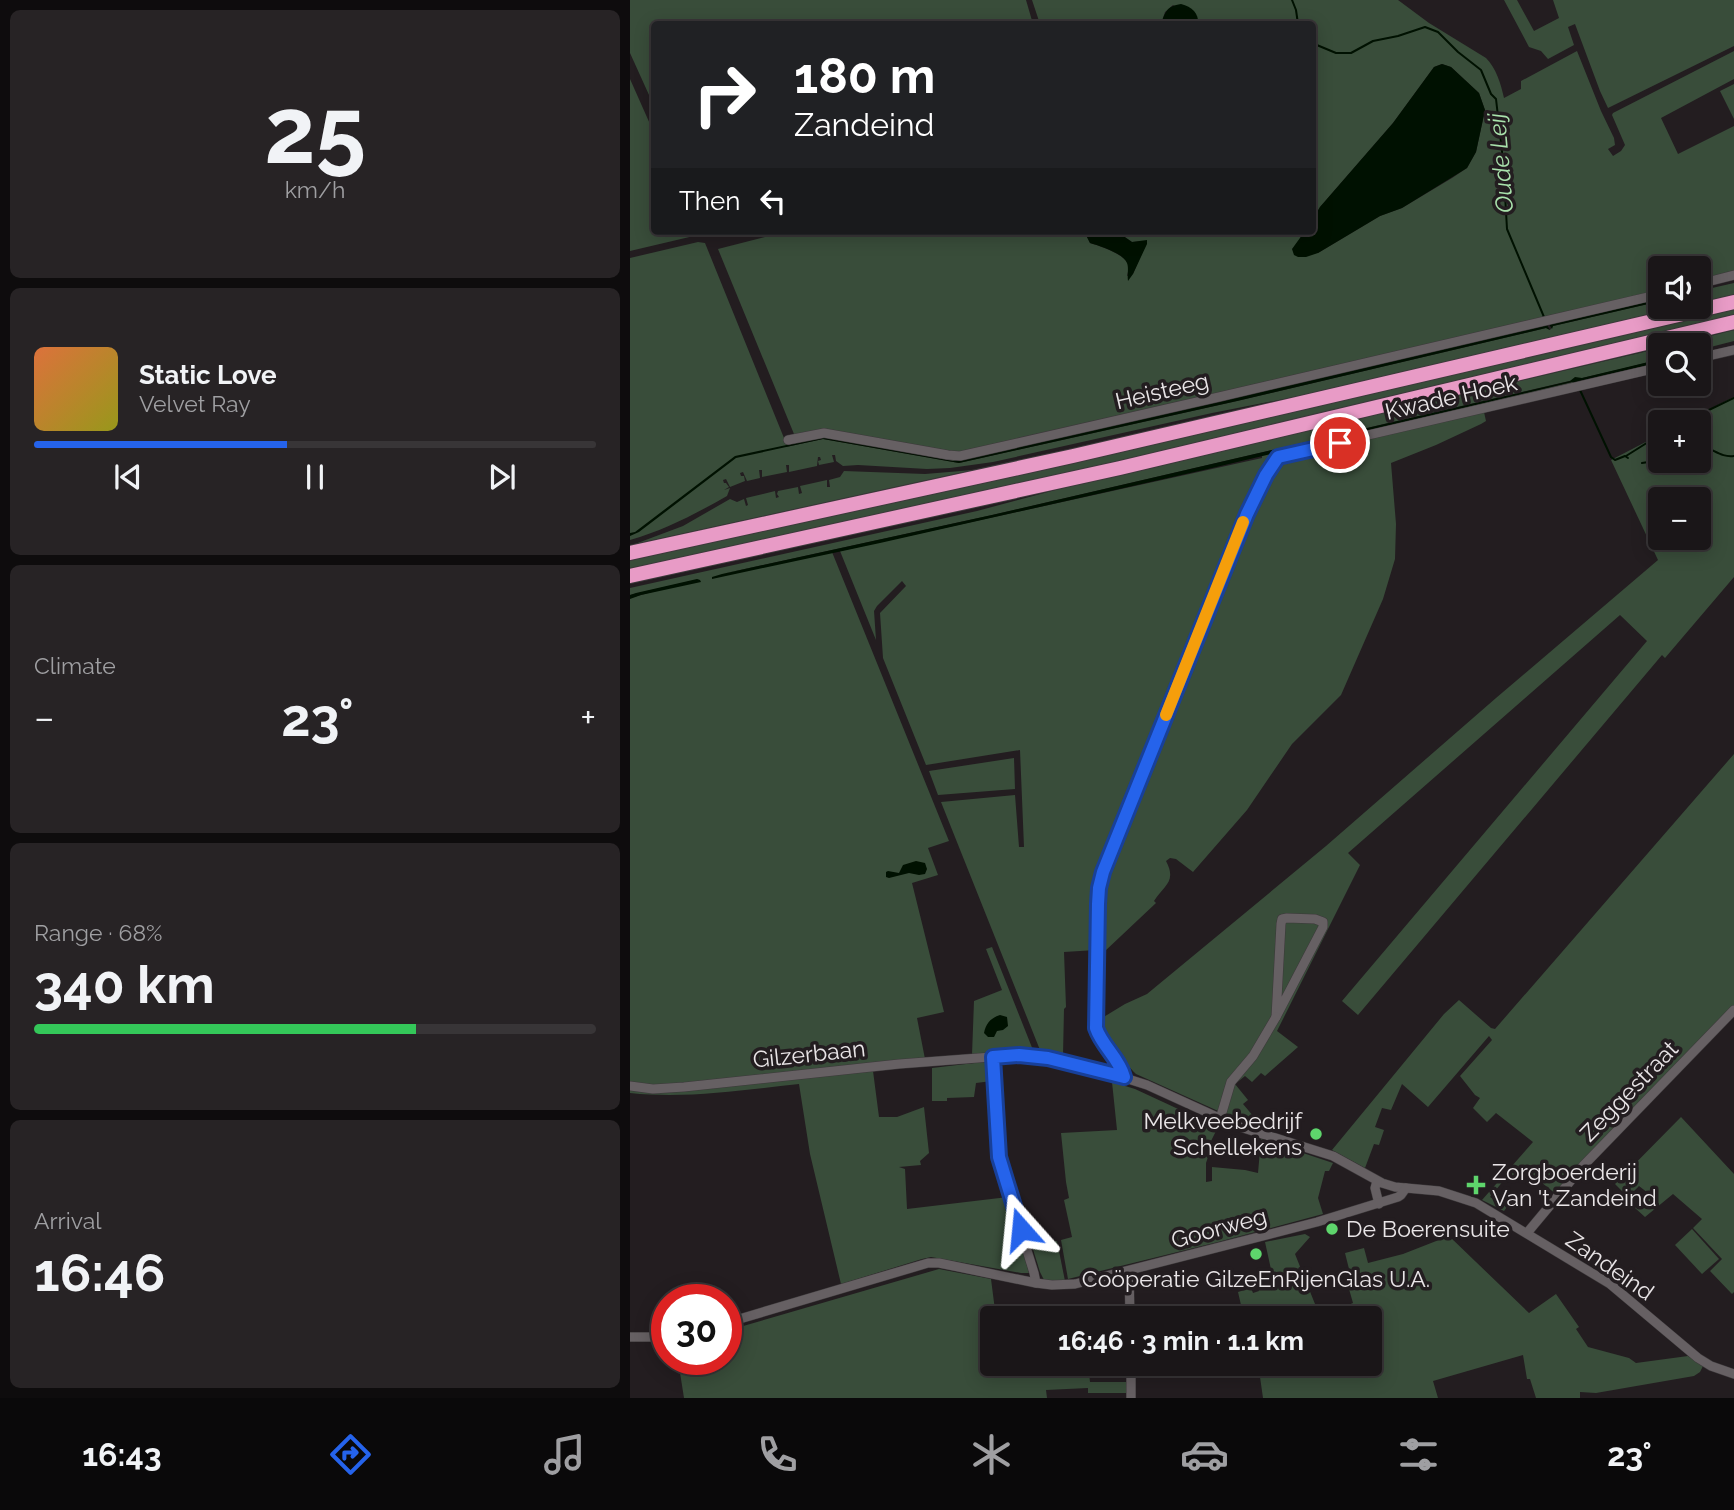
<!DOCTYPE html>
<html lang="en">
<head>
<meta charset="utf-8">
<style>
  body { margin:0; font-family:Raleway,sans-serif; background:#272325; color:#f1f3f6; height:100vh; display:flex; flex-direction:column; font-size:26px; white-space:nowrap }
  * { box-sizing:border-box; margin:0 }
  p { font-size:23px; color:#9f9fa2 }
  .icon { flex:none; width:38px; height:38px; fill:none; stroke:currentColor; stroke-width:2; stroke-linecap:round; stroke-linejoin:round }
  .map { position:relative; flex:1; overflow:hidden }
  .details { display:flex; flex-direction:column; gap:10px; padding:10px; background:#0e0c0d; width:630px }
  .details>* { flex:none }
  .top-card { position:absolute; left:21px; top:21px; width:665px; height:214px; border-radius:7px; box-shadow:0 4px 18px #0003,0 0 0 2px #383537; background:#202124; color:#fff; overflow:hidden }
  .tools { position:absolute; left:1018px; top:256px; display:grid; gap:14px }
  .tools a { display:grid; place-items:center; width:63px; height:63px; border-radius:7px; background:#1a1618; box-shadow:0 4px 18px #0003,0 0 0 2px #383537; font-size:35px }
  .speed { position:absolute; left:21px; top:1284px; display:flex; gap:14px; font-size:35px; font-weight:700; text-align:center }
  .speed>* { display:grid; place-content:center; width:91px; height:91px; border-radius:50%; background:#1a1618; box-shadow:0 4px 18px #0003,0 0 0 2px #383537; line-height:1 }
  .speed .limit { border:10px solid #d22; background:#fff; color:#111 }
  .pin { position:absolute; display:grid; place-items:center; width:60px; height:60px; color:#fff; margin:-30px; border:4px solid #fff; border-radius:50%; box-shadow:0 2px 7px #0007 }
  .me { position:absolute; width:77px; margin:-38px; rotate:342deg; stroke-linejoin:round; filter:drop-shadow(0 0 5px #0008) }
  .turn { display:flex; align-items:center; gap:24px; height:147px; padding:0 28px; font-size:32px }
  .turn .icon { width:91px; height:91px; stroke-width:2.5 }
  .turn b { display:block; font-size:49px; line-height:60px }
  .then { display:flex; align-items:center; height:66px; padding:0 28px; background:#0003; gap:14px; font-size:26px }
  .big { font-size:52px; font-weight:700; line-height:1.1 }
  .details .widget { flex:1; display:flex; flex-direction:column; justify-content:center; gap:10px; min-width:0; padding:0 24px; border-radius:10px; background:#272325 }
  .details .dial { align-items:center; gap:0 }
  .dial b { font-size:91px; line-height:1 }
  .song { display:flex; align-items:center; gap:21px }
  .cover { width:84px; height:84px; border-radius:10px; background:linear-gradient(135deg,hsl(20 70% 55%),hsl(60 70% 35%)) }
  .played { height:7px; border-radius:4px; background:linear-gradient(90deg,#2563eb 45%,#383537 45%) }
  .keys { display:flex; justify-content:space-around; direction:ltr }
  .heat { display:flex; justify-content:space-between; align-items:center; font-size:38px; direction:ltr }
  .charge { height:10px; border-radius:5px; background:linear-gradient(90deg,#34c759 68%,#383537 0) }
  .trip { position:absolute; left:350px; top:1306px; width:402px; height:70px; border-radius:7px; background:#1a1618; box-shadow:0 4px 18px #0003,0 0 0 2px #383537; font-weight:700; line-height:70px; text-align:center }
  .menu { display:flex; height:112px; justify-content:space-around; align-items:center; background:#0a090a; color:#9f9fa2 }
  .menu .icon { width:49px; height:49px }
  .menu .selected { color:#2563eb }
  .menu b { font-size:32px; color:#f1f3f6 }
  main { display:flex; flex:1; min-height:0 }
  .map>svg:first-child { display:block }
  .green { fill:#394d3a; fill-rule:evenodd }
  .water { fill:#001101 }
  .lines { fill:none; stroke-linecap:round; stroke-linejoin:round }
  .stream { stroke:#001101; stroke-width:2 }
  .minor-casing { stroke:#3d393b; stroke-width:10 }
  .highway-casing { stroke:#3d393b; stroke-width:16 }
  .minor { stroke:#666063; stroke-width:9 }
  .highway { stroke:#e89bc6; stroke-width:14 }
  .route-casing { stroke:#184099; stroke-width:18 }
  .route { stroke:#2563eb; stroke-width:12 }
  .slow { stroke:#f59e0b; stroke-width:12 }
  .poi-dot { fill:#5ed56c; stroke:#231d20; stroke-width:2.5 }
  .labels { text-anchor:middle; stroke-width:7; stroke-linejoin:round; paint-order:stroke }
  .street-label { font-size:23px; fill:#e9e5e7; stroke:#231d20 }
  .poi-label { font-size:23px; fill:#e9e5e7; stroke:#231d20; text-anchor:start }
  .water-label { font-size:24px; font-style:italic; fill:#a9e2ac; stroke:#231d20 }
</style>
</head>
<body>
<main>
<section class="details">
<div class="widget dial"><b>25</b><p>km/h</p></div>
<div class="widget">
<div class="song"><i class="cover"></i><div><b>Static Love</b><p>Velvet Ray</p></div></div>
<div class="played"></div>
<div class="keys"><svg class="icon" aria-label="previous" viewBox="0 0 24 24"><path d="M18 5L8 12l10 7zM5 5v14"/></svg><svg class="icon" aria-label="pause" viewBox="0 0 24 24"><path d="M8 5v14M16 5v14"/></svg><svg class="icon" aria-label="next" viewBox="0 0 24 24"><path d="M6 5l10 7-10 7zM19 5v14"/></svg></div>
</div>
<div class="widget"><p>Climate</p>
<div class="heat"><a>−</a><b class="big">23°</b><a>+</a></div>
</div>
<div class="widget"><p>Range · 68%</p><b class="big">340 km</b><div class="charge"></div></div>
<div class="widget"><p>Arrival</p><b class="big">16:46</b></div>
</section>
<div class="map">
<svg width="1104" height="1398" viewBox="0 0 1104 1398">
  <rect width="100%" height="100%" fill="#231d20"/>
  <g class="green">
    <path d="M0,0H396L403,24H24V106L0,53Z"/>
    <path d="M402,0H768L799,23L856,58C866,68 871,84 874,98L891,89V81L947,51L971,111L984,138L985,145L978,149L983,156L991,151L995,145L982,115L983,113L1104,51V79L1031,118L1048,154L1104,126V273L1069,282V268H1031V292L328,454L164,434L88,249L159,231H454L460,243C470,246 494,254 498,264C499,268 498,272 497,276L503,274L517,241L502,242L486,231H675L670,239L688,253L750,216L772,208L822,178L837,168L846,152L855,110L849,93L821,67L812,64L804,67L763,123L690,207L683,219L682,24H568L569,21L543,5L535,12L531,24H410Z"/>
    <path d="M874,0H887L904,31L929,18L923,0H1104V46L978,108L970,91L945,24L938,27L944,45L918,59L911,51L899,47Z"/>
    <path d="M0,79L24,133V231H66L68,235L0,251Z"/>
    <path d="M1104,84V119L1090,91Z"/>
    <path d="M68,242L75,243L154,438L156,439L190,435L325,458L645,388L331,460L323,461L194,437L155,446L156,447L193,439L329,463L607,401L916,328L920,330L923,326L1031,301V306H1055L680,394L582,413L363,462L320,468L297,469L228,465L213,466L206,461L205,455H202L204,462L189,465L188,461L191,460L190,457H188L187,466L159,472V465H156L157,472L132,477V470H129L130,478L117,481L113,472L110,473L111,476H114L115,481L100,487L96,479L93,480L94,483H96L99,487L94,490L100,488L97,496C65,514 35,530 0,540V258Z"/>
    <path d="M1104,283V295L1069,303V291Z"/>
    <path d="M1104,307V318L534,452L0,571V559Z"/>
    <path d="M1104,330V341L1069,350V345H1045Z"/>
    <path d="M1031,348V359L991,369L362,515L92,574L202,552L319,841L298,848L308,875L282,883L314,1012L287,1018L295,1059L30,1086L0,1083V598L70,579L0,595V588L347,511L448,484Z"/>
    <path d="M943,382L946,384L642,459L636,467L635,466L624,486L470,870L466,950L434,952L436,1007L434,1009L433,1056L410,1050L311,802L385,795L389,847H394L390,750L296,765L253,658L250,613L276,586L272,581L247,606L244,611L246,640L210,551L632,458V455Z"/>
    <path d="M1104,397V577L1035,658L1032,655L728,1015L712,1001L1017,641L990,615L718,853L730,865L647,1031L668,1047L635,1076L631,1073L622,1082L615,1076L605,1084L618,1100L613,1104L624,1117L617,1124L506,1074C493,1061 472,1036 472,1018L495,1004L517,994L696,846L866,698L1028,560L981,460L1031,434V460H1069V422H1053ZM1031,499H1069V537H1031Z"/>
    <path d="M854,412L856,421L851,424L806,445L761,463L766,524L765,559L753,599L711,695L662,744L617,810L563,872L546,859L540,858L536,861C547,882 534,885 524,901L526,903L474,952L475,886L477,875L514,780L623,512C632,492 639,473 656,459Z"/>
    <path d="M343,470L5,544L53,526L100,499L107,502L114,499L116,506L118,505L116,498L145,491L146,498L149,497L147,494L148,491L168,487L169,494L172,493L170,486L197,480V487H200L199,480L210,477L214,471L295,474Z"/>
    <path d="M1104,754V1007L926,1194L897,1171L892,1172L886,1178L879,1174L860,1197L877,1207L874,1211L852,1200L903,1142L866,1113L857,1122L843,1108L850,1098L845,1095L830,1076L862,1040L859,1036L798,1107L772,1084L761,1110L752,1108L745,1127L754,1130L749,1145L744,1144L735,1168L702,1150L814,1014L829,1000L861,1028L865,1029Z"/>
    <path d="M384,758L385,789L308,795L299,771Z"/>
    <path d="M362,947L403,1050L342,1055L344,1001L372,990L356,949Z"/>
    <path d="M353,1062L357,1063L361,1065L362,1081L346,1083L344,1097L317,1098V1101H302V1068Z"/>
    <path d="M243,1071L249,1117H267L294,1107L299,1153L290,1161L291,1165L269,1167L275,1169L277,1209L378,1197L399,1273H391L301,1257L292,1259L211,1284L180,1154L169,1084C113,1090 56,1099 0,1093V1090Z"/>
    <path d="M482,1082L505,1089L587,1127V1129L581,1141L575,1144L546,1136L542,1146L578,1157L576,1163V1182L582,1181V1167L615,1170L628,1173L631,1139L703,1163L699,1171H695L688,1198L693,1214L588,1242L438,1279L431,1240L442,1237L434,1200L439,1198L436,1182L431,1133L487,1130Z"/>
    <path d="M1051,1117L1104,1174V1292L1102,1294L1080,1271L1092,1259L1063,1228L1072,1219L1043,1194L1015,1217L1005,1208L1018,1193L1009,1186L998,1197L985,1184Z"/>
    <path d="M1062,1229L1089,1259L1072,1274L1045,1245Z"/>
    <path d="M675,1234L680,1237L665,1254L689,1314L682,1315L683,1318H614L608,1292L621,1288L623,1293L629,1291L628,1287L644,1283L635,1242Z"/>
    <path d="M819,1236L899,1313L926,1294L949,1327L946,1329L958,1347L999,1358L1006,1363L1058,1356L1073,1366L1070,1372L1064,1376L966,1393L950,1392V1398H906L900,1379H897L893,1355L803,1381L808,1398H633L628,1363H740V1318H689L723,1303L717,1282L722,1281L715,1253L734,1248L738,1263L773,1254Z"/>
    <path d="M427,1241L435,1281L414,1280L410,1272L402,1246Z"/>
    <path d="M309,1269L361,1279L366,1318L354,1322L358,1351L362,1350V1363H458L460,1382H496L497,1393H458V1388L416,1390L417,1398H54L48,1360H96V1331Z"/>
  </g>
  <g class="water">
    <path d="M551,4C562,7 569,13 568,24H531C535,12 537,6 551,4Z"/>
    <path d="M812,64L821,67L849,93L855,110L846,152L837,168L772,208L750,216L688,253L676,257H668L664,255L662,249L675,231H682L683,219L690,207L763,123L804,67Z"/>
    <path d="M454,231H486L502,242L517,240V244L503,274L498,281C497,275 499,268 497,263C493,253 470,246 460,243Z"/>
    <path d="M1031,297V301L923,326L922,329L919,324Z"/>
    <path d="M917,325L920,330L916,328L607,401L329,463L193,439L106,458L9,532L0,536V533L5,532L105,456L194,437L323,461L331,460Z"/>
    <path d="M1031,359V362L949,381L945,384L942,382L578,469L250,543L82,579V577L92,574L362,515L940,381L945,377L952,378Z"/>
    <path d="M67,579L70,580L71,582L11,595L0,599V595L6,593Z"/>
    <path d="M286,861L295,863L297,869L295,874L289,875L279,873L259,878L256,877V872L258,871L269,873L273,865Z"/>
    <path d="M370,1015L377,1017L378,1026L373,1030L367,1031L364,1037H358L354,1033C356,1023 361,1018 370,1015Z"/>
  </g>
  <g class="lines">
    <g class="stream">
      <path d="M662,0L666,10L668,24"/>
      <path d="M682,43L706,53H721L743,41L768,36L795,27L808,32L828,52L851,70L861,94L866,99L873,160L877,229L914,317"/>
      <path d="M950,390L981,457L985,460L995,456L998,458"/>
      <path d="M1054,422L1104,398"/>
      <path d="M1069,446C1082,447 1090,458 1104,456"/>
      <path d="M996,456L1031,434"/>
      <path d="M1012,463L1031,460"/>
    </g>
    <defs>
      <g id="minor">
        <path d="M1069,284L1104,275"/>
        <path d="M1069,358L1104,350"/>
        <path d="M158,440L194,433L318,455L330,456L589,397L1031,294"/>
        <path d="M657,918L685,919L693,922V927L646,1017L651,924L652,919Z"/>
        <path d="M363,1057L368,1157L404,1273L406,1283"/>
        <path d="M494,1077C489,1058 472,1046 466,1028L468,904L471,877L617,514L644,461L652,455L1031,367"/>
        <path d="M0,1086L23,1089L54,1087L269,1064L389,1055L418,1058L476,1072L517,1085L607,1126L703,1156L752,1183L765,1187L809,1191L846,1203L980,1284L1068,1358L1081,1366L1104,1374"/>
        <path d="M590,1119L601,1082L623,1056L646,1017"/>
        <path d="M747,1181L745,1188L749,1204"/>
        <path d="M897,1233L953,1166L1104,1010"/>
        <path d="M499,1271L500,1318"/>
        <path d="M96,1323L298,1263H309L406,1283L422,1285L445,1284L687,1222L768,1197L771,1195L776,1188"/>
        <path d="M0,1337H37"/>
        <path d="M501,1363V1398"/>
      </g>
      <g id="highway">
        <path d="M0,553L443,456L1104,302"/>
        <path d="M0,576L490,468L1104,322"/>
      </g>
    </defs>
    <use href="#minor" class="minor-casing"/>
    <use href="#highway" class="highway-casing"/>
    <use href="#minor" class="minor"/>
    <use href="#highway" class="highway"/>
  </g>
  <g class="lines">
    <defs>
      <path id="route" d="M391,1229L369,1157L363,1057L389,1055L418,1058L494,1077C489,1058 472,1046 466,1028L468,904L469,888L473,872L617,514L636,475L648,457L710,443"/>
    </defs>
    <use href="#route" class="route-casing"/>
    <use href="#route" class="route"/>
    <path class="slow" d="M536,715L613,522"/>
  </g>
  <g class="poi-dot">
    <circle cx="686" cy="1134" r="7"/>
    <path d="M842.5 1174.5h7v7h7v7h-7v7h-7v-7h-7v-7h7z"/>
    <circle cx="702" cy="1229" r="7"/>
    <circle cx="626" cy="1254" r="7"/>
  </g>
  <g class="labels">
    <g class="street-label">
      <text transform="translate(532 391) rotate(-13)" y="8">Heisteeg</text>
      <text transform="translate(821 397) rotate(-13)" y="8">Kwade Hoek</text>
      <text transform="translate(179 1054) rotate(-6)" y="8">Gilzerbaan</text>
      <text transform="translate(999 1091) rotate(-46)" y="8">Zeggestraat</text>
      <text transform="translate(589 1228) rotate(-15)" y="8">Goorweg</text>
      <text transform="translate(980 1266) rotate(35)" y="8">Zandeind</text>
    </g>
    <g class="poi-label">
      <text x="672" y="1129" text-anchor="end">Melkveebedrijf<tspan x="672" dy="26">Schellekens</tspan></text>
      <text x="862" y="1180">Zorgboerderij<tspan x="862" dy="26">Van 't Zandeind</tspan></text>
      <text x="716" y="1237">De Boerensuite</text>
      <text x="626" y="1287" text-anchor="middle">Coöperatie GilzeEnRijenGlas U.A.</text>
    </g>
    <g class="water-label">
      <text transform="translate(871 163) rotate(-95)" y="8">Oude Leij</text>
    </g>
  </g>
</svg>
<div class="tools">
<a><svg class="icon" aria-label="sound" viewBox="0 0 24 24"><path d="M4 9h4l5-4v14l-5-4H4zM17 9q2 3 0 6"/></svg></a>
<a><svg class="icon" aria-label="search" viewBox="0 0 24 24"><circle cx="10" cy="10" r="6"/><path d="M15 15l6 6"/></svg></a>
<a>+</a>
<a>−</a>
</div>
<div class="speed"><div class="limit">30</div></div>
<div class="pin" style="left:710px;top:443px;background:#d93025"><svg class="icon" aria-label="arrive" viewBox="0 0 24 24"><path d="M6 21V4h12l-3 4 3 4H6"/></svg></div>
<svg class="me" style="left:391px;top:1229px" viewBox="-20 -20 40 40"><path d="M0-17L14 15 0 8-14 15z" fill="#2563eb" stroke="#fff" stroke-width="4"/></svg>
<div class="trip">16:46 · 3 min · 1.1 km</div>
<div class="top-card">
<div class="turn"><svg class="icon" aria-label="right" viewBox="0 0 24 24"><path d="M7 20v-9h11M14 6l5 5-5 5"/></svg><div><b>180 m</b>Zandeind</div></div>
<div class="then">Then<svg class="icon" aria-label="left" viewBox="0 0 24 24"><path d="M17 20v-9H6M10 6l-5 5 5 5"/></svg></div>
</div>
</div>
</main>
<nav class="menu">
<b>16:43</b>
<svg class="icon selected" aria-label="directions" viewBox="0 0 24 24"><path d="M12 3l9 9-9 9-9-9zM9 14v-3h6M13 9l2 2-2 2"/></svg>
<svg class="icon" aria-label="music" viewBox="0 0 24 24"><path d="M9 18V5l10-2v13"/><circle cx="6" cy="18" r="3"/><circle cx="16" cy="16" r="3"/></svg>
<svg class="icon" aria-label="phone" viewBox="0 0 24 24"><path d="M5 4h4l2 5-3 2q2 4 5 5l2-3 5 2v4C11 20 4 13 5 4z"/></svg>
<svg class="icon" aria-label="climate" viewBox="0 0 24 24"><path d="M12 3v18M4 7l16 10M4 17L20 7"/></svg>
<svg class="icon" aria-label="car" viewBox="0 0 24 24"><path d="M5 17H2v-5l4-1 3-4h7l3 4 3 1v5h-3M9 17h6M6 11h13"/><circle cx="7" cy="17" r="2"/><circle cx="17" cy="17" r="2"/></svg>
<svg class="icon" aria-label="filters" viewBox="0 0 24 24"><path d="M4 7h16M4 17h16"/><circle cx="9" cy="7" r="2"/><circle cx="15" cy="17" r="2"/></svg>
<b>23°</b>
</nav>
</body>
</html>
